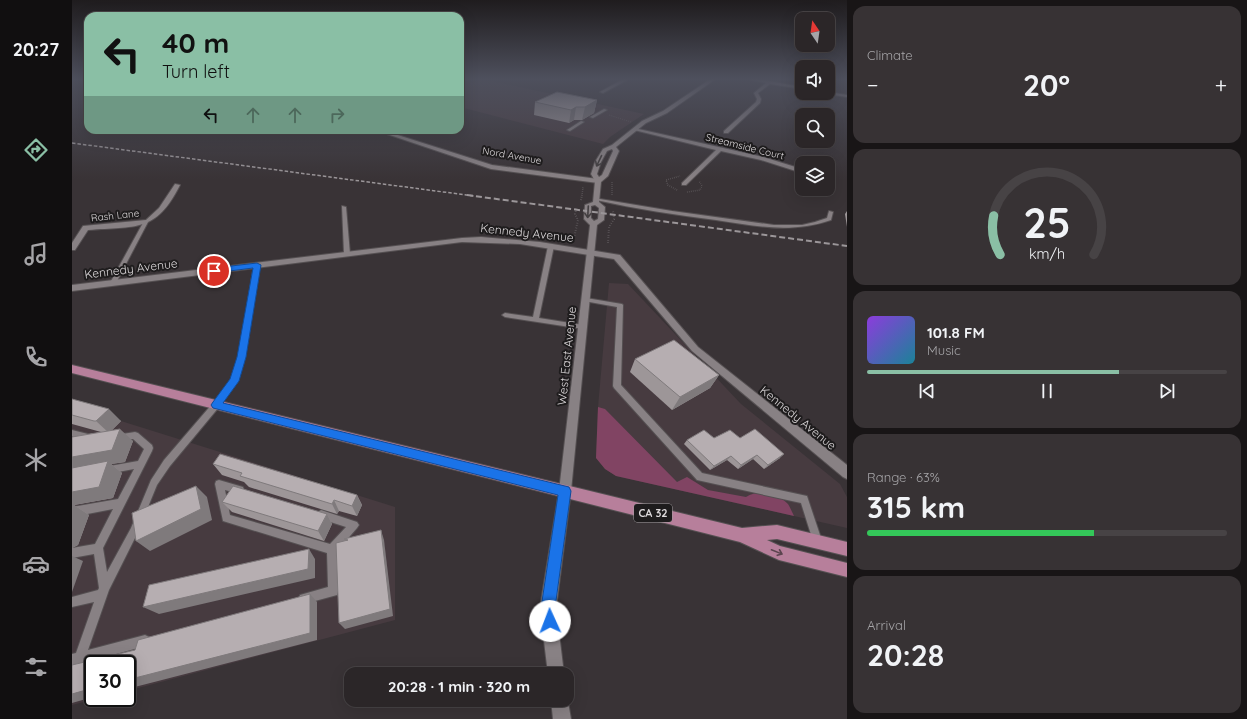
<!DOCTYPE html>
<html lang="en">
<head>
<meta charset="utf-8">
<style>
  body { margin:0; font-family:Quicksand,sans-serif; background:#373234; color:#f1f3f6; height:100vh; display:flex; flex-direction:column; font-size:15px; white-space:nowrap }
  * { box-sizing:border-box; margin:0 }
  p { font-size:13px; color:#a6a5a8 }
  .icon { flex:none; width:22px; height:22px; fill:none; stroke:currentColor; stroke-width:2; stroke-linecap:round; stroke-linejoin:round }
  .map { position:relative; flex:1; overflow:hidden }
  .sheet { display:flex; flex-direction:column; gap:6px; padding:6px; background:#181516; width:400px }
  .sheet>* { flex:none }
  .top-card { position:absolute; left:12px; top:12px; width:380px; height:122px; border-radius:12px; box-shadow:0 4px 16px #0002,0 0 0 1px #474345; background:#8abfa5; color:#111; overflow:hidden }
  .needle { width:26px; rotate:347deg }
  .tools { position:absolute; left:723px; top:12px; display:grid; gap:8px }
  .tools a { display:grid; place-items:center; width:40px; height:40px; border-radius:8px; background:#2b2628; box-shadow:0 4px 16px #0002,0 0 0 1px #474345; font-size:20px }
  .speed { position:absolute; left:12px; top:655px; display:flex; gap:8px; font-size:20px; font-weight:700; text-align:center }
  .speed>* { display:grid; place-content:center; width:52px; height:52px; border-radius:50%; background:#2b2628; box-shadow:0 4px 16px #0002,0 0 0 1px #474345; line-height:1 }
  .speed .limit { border:2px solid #111; border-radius:6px; background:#fff; color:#111 }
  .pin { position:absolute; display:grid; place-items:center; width:34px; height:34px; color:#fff; margin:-17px; border:2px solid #fff; border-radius:50%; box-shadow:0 1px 4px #0007 }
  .me { position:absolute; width:44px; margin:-22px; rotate:358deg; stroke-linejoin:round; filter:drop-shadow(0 0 3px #0008) }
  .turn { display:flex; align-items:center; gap:14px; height:84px; padding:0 12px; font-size:18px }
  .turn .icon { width:52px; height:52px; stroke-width:2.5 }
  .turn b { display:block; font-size:28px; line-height:34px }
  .lanes { display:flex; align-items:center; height:38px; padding:0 12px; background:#0003; justify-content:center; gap:20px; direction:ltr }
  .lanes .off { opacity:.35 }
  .big { font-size:30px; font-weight:700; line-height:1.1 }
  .sheet .card { flex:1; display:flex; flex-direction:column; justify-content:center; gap:6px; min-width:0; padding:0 14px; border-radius:12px; background:#373234 }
  .sheet .dial { align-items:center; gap:0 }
  .dial svg { height:104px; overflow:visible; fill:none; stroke:#474345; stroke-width:7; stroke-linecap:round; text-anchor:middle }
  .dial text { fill:#f1f3f6; stroke:none }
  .song { display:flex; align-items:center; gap:12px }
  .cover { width:48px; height:48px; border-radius:6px; background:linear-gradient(135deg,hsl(270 70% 55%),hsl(190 70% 35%)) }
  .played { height:4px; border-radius:2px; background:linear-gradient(90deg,#8abfa5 70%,#474345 70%) }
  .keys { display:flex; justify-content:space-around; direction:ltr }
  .heat { display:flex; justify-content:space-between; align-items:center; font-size:22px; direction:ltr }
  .charge { height:6px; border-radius:3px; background:linear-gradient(90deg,#34c759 63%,#474345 0) }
  .trip { position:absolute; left:272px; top:667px; width:230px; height:40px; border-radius:12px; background:#2b2628; box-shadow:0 4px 16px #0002,0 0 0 1px #474345; font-weight:700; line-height:40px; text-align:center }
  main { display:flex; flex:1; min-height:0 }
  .menu { display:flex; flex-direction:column; width:72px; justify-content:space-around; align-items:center; background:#110f10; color:#a6a5a8 }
  .menu .icon { width:28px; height:28px }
  .menu .active { color:#8abfa5 }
  .menu b { font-size:18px; color:#f1f3f6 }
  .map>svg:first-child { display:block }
  .built { fill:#473b40 }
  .green { fill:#814463 }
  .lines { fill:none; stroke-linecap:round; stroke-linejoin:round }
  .service-casing { stroke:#555052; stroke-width:2 }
  .minor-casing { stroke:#555052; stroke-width:2 }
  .secondary-casing { stroke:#555052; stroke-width:2 }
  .primary-casing { stroke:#555052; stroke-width:2 }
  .path-far2 { stroke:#6c676a; stroke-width:1; stroke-dasharray:0.5 1.5; stroke-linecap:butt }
  .path-far1 { stroke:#6c676a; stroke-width:1.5; stroke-dasharray:0.5 1.5; stroke-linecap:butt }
  .path { stroke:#6c676a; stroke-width:2; stroke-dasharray:0.5 2; stroke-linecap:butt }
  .service { fill:#888184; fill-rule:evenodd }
  .minor { fill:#888184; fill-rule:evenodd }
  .secondary { fill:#888184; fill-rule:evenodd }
  .primary { fill:#b77f9b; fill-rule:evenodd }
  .rail-far1 { stroke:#9b9699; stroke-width:1.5; stroke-dasharray:3.5 2; stroke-linecap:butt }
  .rail { stroke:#9b9699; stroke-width:2; stroke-dasharray:6 3; stroke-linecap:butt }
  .wall { fill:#9d9698 }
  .shaded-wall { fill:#7f7a7c }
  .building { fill:#b6aeb1; stroke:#7f7a7c }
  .oneway { stroke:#433f41 }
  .oneway2 { stroke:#5b444f }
  .route { fill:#1a73e8; stroke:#114b97 }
  .labels { text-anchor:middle; stroke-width:4; stroke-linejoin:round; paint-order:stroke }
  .far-street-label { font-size:10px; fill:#ddd9db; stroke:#1e1c1d }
  .shield { fill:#1e1c1d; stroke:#a4a0a2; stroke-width:1 }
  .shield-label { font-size:11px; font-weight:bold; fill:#ddd9db }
  .street-label { font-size:12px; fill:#ddd9db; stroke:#1e1c1d }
</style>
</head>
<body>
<main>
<nav class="menu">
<b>20:27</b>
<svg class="icon active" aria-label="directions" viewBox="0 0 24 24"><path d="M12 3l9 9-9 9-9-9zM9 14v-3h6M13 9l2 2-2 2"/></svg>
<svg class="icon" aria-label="music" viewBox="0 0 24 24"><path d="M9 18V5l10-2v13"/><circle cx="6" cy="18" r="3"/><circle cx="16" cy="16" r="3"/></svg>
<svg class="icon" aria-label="phone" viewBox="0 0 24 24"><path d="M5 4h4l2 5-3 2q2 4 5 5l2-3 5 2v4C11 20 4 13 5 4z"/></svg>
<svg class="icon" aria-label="climate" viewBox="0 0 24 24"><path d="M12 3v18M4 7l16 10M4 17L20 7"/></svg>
<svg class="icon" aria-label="car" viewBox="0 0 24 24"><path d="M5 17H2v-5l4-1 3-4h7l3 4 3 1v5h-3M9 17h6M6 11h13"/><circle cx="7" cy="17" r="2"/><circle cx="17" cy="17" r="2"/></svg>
<svg class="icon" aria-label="filters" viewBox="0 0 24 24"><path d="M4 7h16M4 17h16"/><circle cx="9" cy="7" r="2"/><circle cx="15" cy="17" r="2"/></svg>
</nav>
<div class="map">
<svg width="775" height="719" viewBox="0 0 775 719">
  <rect width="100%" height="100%" fill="#393336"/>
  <g class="built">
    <path d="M410,79L572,114L538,137L531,144L388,107V87Z"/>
    <path d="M537,283L556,284L669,404L768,484L775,497V528L544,476L533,469L524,458L526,407Z"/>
    <path d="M0,408L49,421L323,507V620L55,691V664H21V698H27L0,705Z"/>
  </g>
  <path class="green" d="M526,407L533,409L605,482L615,477L636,490L674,497C687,489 705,493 716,504C718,507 720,512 722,516L544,476L533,469L524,458Z"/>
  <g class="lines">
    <defs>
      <g id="service">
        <path d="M532,109L535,110L521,118L518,117Z"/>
        <path d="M509,121L512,122L498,131L495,130Z"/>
        <path d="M522,198L600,211L702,225H730L743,222L755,218L757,211L761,212L759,220C718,234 685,226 644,220C604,215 564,209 524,200H522Z"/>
        <path d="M270,206L274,207L278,254L275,256L272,254Z"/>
        <path d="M72,221L76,222L44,283L43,284H39L38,283Z"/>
        <path d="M479,244L482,246L467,318L511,325H513L514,327L513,329H511L433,317L430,315L433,313L461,317L476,246Z"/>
        <path d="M185,263L188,265L173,357L166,381L147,407L98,466L85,485L65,534L37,590L16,650L73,635L77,637L79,641L77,645L0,666V654L4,653L22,602L0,607V597L26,590L27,588L22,554L0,558V548L23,544L41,509L0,517V507L46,499L62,469L35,474L32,473L31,470L32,467L66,461L72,449L61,439L47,441L44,439L43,437L44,435L63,432L66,433L80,445L81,448L80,451L31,548L35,572L59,528L79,480L92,460L141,403L159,380L167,357L182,265Z"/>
        <path d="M514,298L550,304L551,305L549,385L630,473L735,496L750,541L748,544L745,546L742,544L729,503L625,480L542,388L541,386L545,307L512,301L511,300L512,299Z"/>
        <path d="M0,430L20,435L21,437L20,439L17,441L0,436Z"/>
        <path d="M147,480L171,487L172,490L171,493L168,494L153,490L158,515L258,544L274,527L246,518L244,515L246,512L249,510L285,522L287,525L285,528L265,551L266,591L265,595L232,604L228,603L227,599L228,595L256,587L255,553L151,521L143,484L144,481Z"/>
      </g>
      <g id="minor">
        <path d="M553,78H559L531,93L528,92Z"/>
        <path d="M669,78H680L730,87V89L698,84L686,93L689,99L688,103L656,133H652V131L684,102L685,99L682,93L694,83Z"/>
        <path d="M756,92L775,95V97L755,94Z"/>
        <path d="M562,128L691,157L730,169V173L689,160L649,151L614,185H610V183L644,150L562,130Z"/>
        <path d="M303,130H310L420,165L526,179L529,181L526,183L419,169Z"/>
        <path d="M103,184L108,185C84,233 64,226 16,230L3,250H0V243L11,226L74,220L87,208Z"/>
        <path d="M409,237L468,242L548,255L626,347L775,465V479L771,477L620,351L542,259L448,244L390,242L0,291V285L390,238Z"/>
        <path d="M493,485L498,487L499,491L484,608L492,674H476L468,608L487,491L488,487Z"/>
        <path d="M495,696L499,719H481L479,700H495Z"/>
      </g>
      <path id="secondary" d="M640,78H645L595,113L574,123L544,147L547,151L536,176L529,182L527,202L533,207L532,220L525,225L499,491L498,495L493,497L488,495L487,491L518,225L512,219L513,205L521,202L523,181L519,174L523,162L531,149L540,145L570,121L591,111ZM540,149L541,151L530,175L527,177L525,174L529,162L535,151ZM523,205L527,208L526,219L522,221L519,218V206Z"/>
      <path id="primary" d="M0,365L670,528L705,525L775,542V556L705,539L695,540L708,546L775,563V577L707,560L668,542L0,373Z"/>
    </defs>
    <use href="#service" class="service-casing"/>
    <use href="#minor" class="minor-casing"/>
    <use href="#secondary" class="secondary-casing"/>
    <use href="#primary" class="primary-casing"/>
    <g class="path-far2">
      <path d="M453,78L465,81L474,78"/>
      <path d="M537,115L559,122"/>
    </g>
    <g class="path-far1">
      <path d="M540,182V195"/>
      <path d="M605,190L596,185L594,180L608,176"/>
      <path d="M615,192L628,190L630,186L627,181"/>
      <path d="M510,196L511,187"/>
    </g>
    <g class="path">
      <path d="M509,200L510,195"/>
      <path d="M502,238L506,220L503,214L505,207"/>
      <path d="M536,243L537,227L542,219L541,211"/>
    </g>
    <use href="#service" class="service"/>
    <use href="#minor" class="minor"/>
    <use href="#secondary" class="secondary"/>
    <use href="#primary" class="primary"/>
    <path class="rail-far1" d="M0,143L402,196"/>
    <path class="rail" d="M395,195L775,246"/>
  </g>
  <g class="wall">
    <path d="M525,100L522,113L510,120H502L497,123L462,115L463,102Z"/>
    <path d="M775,211V227L773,214Z"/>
    <path d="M563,359L647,375L638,388L600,410L558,372Z"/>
    <path d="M0,399L49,421L40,430L61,441L53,462L39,464L50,473L41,498L2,505L17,515L6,545L0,548V437L29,432L0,424Z"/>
    <path d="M642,438H668L708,458L692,469L681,459L666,469L655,460L638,470L612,444L615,440Z"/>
    <path d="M141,464L285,495L290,505L285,516L267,511L265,514L177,487L172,482L150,475Z"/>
    <path d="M150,502L255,514L260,524L252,541L160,512Z"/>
  </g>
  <g class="shaded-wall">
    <path d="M525,100L522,113L510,120L513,107Z"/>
    <path d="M504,107L502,120L497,123L499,110Z"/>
    <path d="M647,375L638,388L600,410L608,397Z"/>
    <path d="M37,409L49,421L37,433L24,421Z"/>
    <path d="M48,429L61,441L53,462L39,464L50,473L41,498L2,505L17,515L6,545L0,548V457Z"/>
    <path d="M712,454L708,458L692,469L696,465Z"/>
    <path d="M685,455L681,459L666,469L669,465Z"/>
    <path d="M659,456L655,460L638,470L642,466Z"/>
    <path d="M124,486L135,497L140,520L78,551L64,541Z"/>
    <path d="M285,495L290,505L285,516L280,506Z"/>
    <path d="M262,500L267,511L265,514L260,504Z"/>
    <path d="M255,514L260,524L252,541L246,531Z"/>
    <path d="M309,530L312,540L321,616L273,629L267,623Z"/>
    <path d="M237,549L243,559V578L87,614L71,607Z"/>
    <path d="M0,556L11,561L0,592Z"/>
    <path d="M238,594L245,602V640L55,689V680Z"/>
    <path d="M21,688V697L0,703V694Z"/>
  </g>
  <g class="building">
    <path d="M485,92L525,100L513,107H504L499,110L463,102Z"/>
    <path d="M602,340L647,375L608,397L563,359Z"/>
    <path d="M0,399L37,409L24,421H22L0,415Z"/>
    <path d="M48,429L40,450L0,457V437Z"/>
    <path d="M683,429L712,454L696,465L685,455L669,465L659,456L642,466L615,440L632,430L642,438L658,430L668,438Z"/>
    <path d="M148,454L285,495L280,506L262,500L260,504L168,476L170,473L141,464Z"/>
    <path d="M36,461L27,487L0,492V468Z"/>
    <path d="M124,486L129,509L64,541L60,513Z"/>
    <path d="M161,486L255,514L246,531L150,502Z"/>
    <path d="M309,530L318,609L267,623L264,543L276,540L272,539Z"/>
    <path d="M237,549L236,569L71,607L77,585Z"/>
    <path d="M238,594V633L55,680V664H21V688L0,694V665L63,650L66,640Z"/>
  </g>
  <defs><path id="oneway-shaft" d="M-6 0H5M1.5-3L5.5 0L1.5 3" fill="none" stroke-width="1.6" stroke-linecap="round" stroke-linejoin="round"/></defs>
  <g class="oneway">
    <use href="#oneway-shaft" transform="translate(527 161) rotate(115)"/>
    <use href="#oneway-shaft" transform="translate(516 212) rotate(93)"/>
  </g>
  <use class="oneway2" href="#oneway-shaft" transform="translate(705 552) rotate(22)"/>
  <linearGradient id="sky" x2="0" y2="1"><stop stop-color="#1f1c1e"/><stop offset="0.44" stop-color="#4e505d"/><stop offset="1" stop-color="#4e505d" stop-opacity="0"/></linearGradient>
  <rect width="775" height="179" fill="url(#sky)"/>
  <path class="route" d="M185,263L189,265L174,357L167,381L151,403L497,487L499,491L483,608L485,621L483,626L478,628L473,626L469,608L486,495L141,408L139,405L141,402L158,379L165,357L181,268L142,273L138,271L142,268Z"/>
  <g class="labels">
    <g class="far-street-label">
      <text transform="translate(673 146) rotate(14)" y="4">Streamside Court</text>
      <text transform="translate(440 155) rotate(10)" y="4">Nord Avenue</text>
      <text transform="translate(43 215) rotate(-6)" y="4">Rash Lane</text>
    </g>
    <rect class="shield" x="562" y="504" width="38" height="18" rx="3"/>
    <g class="shield-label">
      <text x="581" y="517">CA 32</text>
    </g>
    <g class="street-label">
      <text transform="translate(455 233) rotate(6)" y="4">Kennedy Avenue</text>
      <text transform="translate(59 269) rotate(-7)" y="4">Kennedy Avenue</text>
      <text transform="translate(495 356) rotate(-84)" y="4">West East Avenue</text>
      <text transform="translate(726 418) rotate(39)" y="4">Kennedy Avenue</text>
    </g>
  </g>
</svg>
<div class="tools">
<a><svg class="needle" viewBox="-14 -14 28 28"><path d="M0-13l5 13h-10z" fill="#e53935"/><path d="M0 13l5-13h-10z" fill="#a6a5a8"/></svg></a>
<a><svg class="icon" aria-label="sound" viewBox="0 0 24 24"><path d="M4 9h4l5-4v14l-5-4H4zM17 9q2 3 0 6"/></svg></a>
<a><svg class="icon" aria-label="search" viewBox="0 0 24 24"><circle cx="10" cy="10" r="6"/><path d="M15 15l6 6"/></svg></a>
<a><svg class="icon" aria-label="layers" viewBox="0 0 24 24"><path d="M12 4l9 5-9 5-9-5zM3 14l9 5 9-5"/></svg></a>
</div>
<div class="speed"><div class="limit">30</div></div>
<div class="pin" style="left:142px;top:271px;background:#d93025"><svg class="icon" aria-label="arrive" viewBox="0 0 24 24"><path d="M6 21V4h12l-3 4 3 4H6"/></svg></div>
<svg class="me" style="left:478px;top:621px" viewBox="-20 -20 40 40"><circle r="19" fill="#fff"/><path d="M0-13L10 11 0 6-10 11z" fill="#1a73e8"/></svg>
<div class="trip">20:28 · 1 min · 320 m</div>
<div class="top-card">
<div class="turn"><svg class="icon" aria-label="left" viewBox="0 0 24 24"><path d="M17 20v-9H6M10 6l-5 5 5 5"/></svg><div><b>40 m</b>Turn left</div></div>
<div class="lanes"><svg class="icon" aria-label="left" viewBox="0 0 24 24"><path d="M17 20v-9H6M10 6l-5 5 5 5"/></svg><svg class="icon off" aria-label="ahead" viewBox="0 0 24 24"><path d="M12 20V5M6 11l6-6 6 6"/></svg><svg class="icon off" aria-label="ahead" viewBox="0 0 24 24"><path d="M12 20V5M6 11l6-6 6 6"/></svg><svg class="icon off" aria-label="right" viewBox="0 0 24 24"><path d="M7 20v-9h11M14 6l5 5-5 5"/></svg></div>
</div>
</div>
<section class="sheet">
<div class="card"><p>Climate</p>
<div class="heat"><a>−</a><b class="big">20°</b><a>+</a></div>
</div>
<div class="card dial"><svg viewBox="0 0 100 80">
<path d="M14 69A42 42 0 1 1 86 69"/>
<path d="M14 69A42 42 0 0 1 9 39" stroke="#8abfa5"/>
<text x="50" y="56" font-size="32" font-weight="700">25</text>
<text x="50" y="72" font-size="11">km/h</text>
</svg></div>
<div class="card">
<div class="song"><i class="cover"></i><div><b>101.8 FM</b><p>Music</p></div></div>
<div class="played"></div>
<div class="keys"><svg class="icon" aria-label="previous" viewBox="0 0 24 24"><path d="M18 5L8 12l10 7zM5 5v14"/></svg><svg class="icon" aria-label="pause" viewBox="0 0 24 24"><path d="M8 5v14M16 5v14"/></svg><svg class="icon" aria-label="next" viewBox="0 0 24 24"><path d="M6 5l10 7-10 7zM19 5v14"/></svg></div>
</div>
<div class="card"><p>Range · 63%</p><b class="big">315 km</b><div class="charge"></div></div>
<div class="card"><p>Arrival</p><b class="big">20:28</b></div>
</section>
</main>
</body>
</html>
